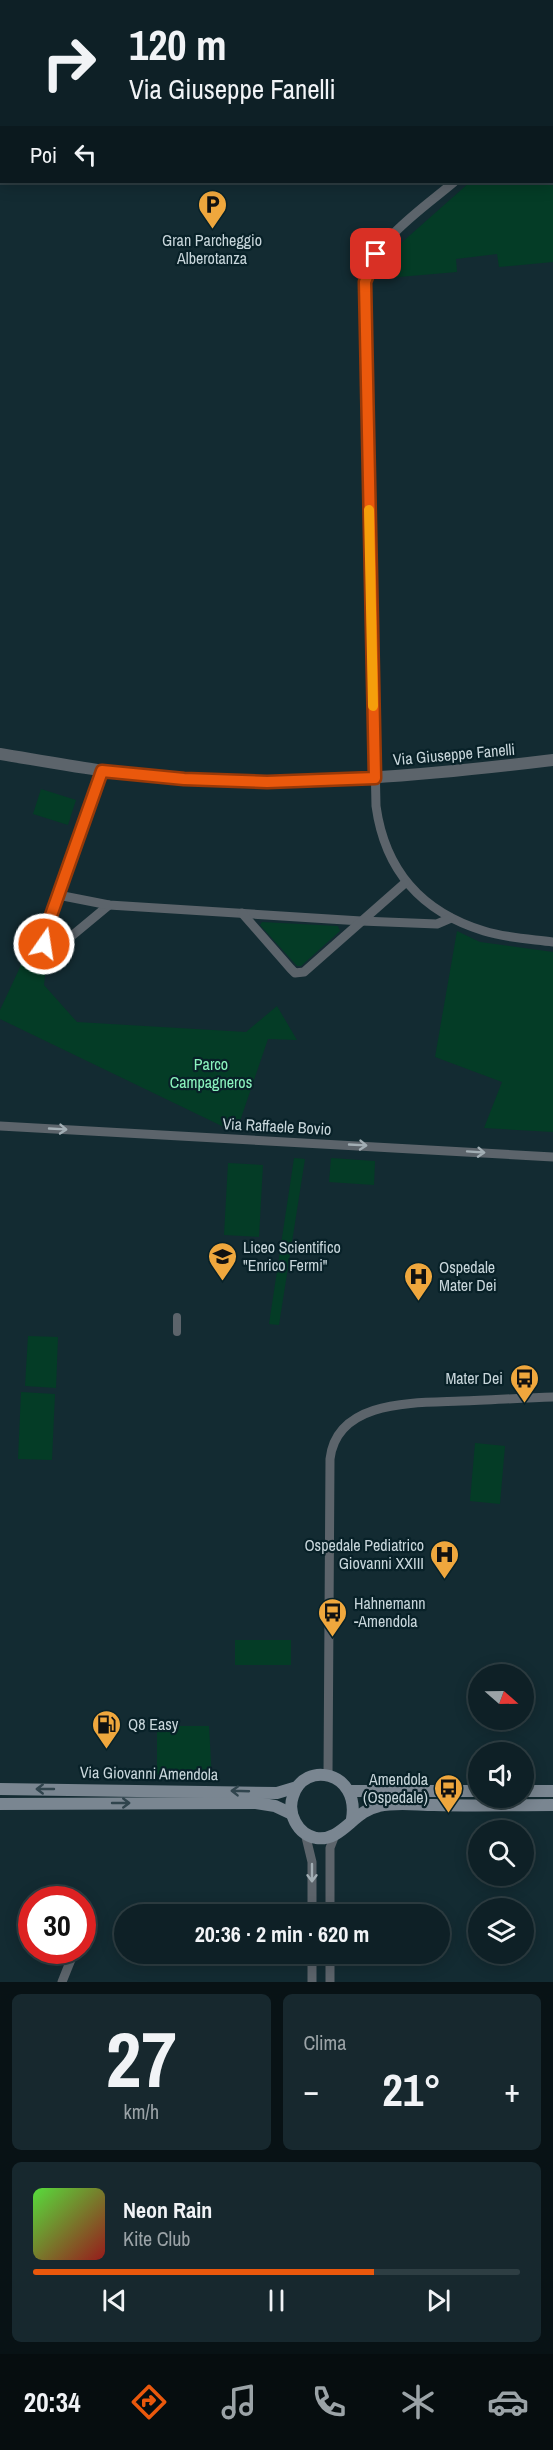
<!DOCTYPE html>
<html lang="it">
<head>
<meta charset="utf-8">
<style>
  body { margin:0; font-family:"Archivo Narrow",sans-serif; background:#17282e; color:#f1f3f6; height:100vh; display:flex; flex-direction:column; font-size:22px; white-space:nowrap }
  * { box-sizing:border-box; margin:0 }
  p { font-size:20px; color:#9ba3a7 }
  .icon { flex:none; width:33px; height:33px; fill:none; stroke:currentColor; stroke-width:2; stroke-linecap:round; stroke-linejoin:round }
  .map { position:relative; height:1982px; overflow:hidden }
  .panel { display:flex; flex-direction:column; gap:12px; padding:12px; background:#081215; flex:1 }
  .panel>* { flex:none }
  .top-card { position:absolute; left:0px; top:0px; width:554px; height:183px; box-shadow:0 3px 15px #0003,0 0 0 2px #2e3e43; background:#0e2026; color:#f1f3f6; overflow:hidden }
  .needle { width:39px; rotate:110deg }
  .tools { position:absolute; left:468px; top:1664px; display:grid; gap:12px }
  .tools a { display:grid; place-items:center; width:66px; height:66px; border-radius:50%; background:#0e2026; box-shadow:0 3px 15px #0003,0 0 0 2px #2e3e43; font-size:30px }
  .speed { position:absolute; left:18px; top:1886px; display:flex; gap:12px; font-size:30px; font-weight:700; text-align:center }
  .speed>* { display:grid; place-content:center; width:78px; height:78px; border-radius:50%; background:#0e2026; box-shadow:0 3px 15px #0003,0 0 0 2px #2e3e43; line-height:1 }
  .speed .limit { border:9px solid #d22; background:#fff; color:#111 }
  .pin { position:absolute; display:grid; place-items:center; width:51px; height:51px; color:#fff; margin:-26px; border-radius:12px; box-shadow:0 3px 9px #0006 }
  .me { position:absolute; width:66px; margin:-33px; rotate:13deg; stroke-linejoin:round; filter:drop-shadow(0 0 4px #0008) }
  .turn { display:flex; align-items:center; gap:21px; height:126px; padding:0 30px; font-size:27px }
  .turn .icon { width:78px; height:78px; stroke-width:2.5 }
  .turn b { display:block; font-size:42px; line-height:51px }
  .then { display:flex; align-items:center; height:57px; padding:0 30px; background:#0003; gap:12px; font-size:22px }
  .big { font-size:45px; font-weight:700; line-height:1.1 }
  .panel .card { flex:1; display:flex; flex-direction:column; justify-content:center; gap:9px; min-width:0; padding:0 21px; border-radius:9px; background:#17282e }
  .panel .dial { align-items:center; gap:0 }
  .dial b { font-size:78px; line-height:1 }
  .song { display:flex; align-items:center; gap:18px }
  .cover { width:72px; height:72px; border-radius:9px; background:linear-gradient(135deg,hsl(110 70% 55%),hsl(0 70% 35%)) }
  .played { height:6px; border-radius:3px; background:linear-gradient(90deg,#ea580c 70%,#2e3e43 70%) }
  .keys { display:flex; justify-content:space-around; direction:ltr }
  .heat { display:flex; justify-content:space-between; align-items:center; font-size:33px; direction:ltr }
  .panel .tiles { flex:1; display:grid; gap:12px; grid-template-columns:1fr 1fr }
  .card:last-child { grid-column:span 2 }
  .trip { position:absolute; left:114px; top:1904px; width:336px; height:60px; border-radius:30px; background:#0e2026; box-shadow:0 3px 15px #0003,0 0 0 2px #2e3e43; font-weight:700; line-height:60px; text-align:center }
  .tab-bar { display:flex; height:96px; justify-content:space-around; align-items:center; background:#060d0f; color:#9ba3a7 }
  .tab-bar .icon { width:42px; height:42px }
  .tab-bar .on { color:#ea580c }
  .tab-bar b { font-size:27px; color:#f1f3f6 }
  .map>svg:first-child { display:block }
  .green { fill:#043c26 }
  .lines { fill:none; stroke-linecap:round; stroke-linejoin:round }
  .pedestrian { stroke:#5c646b; stroke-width:8 }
  .minor { stroke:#5c646b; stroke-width:9 }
  .tertiary { stroke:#5c646b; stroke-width:12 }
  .secondary { stroke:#7a8691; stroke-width:12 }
  .oneway { stroke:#a2aeb4 }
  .oneway2 { stroke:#30444d }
  .route-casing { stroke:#983908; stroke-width:15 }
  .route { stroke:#ea580c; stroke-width:10 }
  .slow { stroke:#f59e0b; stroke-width:10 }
  .labels { text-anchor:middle; stroke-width:4.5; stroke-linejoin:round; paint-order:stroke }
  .poi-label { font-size:16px; fill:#c8d6db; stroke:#082128; text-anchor:start }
  .street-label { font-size:16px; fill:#c8d6db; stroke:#082128 }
  .park-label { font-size:16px; fill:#8bf3be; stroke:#082128 }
</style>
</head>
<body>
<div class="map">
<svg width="553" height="1982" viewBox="0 0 553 1982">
  <rect width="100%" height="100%" fill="#132b32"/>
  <g class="green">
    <path d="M553,106V262L499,267L497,254L456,259L457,272L375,279L391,252L470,182H552Z"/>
    <path d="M41,789L76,800L68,825L33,814Z"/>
    <path d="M262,922L338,926L340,931L301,966H297L260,925Z"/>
    <path d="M457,931L480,942L553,952V1132L484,1128L502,1082L435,1057Z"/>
    <path d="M29,948L46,967L44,985L77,1022L246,1032L277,1006L297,1040L268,1039L240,1121V1129H228L0,1019V1010Z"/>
    <path d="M294,1158L305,1159L279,1325L269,1324Z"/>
    <path d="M331,1158L375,1161L374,1185L329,1182Z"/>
    <path d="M228,1163L263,1165L259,1237L224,1235Z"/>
    <path d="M28,1336L58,1337L56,1388L25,1386Z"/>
    <path d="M21,1392L55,1394L52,1460L18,1459Z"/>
    <path d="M475,1443L505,1446L500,1504L470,1501Z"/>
    <rect x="235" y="1640" width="56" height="25"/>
    <path d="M157,1726H209L212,1779L167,1778L157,1774Z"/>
  </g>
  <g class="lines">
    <path class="pedestrian" d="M177,1317V1332"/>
    <g class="minor">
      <path d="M552,86L553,83"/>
      <path d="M454,182C426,206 370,243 365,282L376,806C385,871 422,912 484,931C506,938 530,939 553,942"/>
      <path d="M103,771L44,934V944L56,949L109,905"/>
      <path d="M58,895L109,905L361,921L437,924L451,918"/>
      <path d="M242,913L291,969L295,973L304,972L405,883"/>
      <path d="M0,1126L553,1157"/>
      <path d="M328,1775L330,1459C337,1399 416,1403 461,1401C491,1400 522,1398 553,1397"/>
      <path d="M305,1833L312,1862V1914"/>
      <path d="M330,1914V1848L335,1835"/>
      <path d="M330,1953V1982"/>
      <path d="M62,1982L74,1952"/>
      <path d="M312,1982V1953"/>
    </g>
    <path class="tertiary" d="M0,754C61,764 123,776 185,779C308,786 431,775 553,760"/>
    <g class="secondary">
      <path d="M0,1789L277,1793L297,1787"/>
      <path d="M350,1791H478"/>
      <path d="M524,1791H553"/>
      <path d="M0,1804L256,1803L275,1806L292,1814"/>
      <path d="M352,1819C360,1771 304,1760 293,1796C287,1813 297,1834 316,1838C342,1842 353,1811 379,1806C396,1802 417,1805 434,1805C474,1806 513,1805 553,1805"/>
    </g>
  </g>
  <defs><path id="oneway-shaft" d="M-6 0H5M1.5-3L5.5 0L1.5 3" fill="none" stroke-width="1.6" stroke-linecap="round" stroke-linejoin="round" transform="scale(1.5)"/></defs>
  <g class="oneway">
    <use href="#oneway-shaft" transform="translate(58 1129) rotate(3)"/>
    <use href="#oneway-shaft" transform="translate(358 1145) rotate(3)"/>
    <use href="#oneway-shaft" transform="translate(476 1152) rotate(4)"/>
    <use href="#oneway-shaft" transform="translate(312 1873) rotate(90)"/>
  </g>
  <g class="oneway2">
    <use href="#oneway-shaft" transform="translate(45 1789) rotate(-180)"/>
    <use href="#oneway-shaft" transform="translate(240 1791) rotate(-178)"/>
    <use href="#oneway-shaft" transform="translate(121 1803)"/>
  </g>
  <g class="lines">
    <defs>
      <path id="route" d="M44,944L43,938L102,771L184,779L267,782L375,778L365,282L376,254"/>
    </defs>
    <use href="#route" class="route-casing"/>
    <use href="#route" class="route"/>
    <path class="slow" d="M369,510L373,706"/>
  </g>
  <defs>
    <symbol id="parking-pin" viewBox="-11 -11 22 30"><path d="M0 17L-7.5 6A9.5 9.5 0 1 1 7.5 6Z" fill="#efa73d" stroke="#082128"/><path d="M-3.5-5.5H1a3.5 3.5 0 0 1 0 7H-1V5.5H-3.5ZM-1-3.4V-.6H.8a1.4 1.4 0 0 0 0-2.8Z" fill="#111"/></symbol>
    <symbol id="school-pin" viewBox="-11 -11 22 30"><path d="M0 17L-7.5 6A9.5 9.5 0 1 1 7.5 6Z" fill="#efa73d" stroke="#082128"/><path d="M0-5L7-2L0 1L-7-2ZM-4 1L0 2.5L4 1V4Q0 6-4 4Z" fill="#111"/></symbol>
    <symbol id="hospital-pin" viewBox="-11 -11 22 30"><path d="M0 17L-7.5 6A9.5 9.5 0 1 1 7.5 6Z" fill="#efa73d" stroke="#082128"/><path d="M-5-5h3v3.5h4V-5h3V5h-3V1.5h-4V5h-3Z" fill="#111"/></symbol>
    <symbol id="bus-pin" viewBox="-11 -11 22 30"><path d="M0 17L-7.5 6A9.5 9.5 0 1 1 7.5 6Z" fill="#efa73d" stroke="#082128"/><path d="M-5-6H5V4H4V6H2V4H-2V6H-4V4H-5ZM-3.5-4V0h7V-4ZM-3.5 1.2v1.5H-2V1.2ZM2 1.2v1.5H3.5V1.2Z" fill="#111"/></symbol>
    <symbol id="fuel-pin" viewBox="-11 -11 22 30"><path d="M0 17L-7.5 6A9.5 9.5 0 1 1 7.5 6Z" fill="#efa73d" stroke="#082128"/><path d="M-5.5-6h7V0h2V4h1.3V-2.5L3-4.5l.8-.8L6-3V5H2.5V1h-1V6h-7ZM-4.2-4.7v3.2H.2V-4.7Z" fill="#111"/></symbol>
  </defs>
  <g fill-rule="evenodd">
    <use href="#parking-pin" x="196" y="188" width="33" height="45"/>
    <use href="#school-pin" x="206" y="1240" width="33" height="45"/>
    <use href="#hospital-pin" x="402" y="1260" width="33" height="45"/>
    <use href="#bus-pin" x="508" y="1362" width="33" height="45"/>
    <use href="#hospital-pin" x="428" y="1538" width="33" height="45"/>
    <use href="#bus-pin" x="316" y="1596" width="33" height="45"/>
    <use href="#fuel-pin" x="90" y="1708" width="33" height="45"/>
    <use href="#bus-pin" x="432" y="1772" width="33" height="45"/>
  </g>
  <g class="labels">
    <g class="poi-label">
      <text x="212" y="246" text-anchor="middle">Gran Parcheggio<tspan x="212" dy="18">Alberotanza</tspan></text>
      <text x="243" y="1253">Liceo Scientifico<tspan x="243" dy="18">"Enrico Fermi"</tspan></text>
      <text x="439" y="1273">Ospedale<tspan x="439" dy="18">Mater Dei</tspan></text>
      <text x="503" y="1384" text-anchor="end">Mater Dei</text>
      <text x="424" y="1551" text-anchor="end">Ospedale Pediatrico<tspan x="424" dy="18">Giovanni XXIII</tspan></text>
      <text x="354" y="1609">Hahnemann<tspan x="354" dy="18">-Amendola</tspan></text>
      <text x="128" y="1730">Q8 Easy</text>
      <text x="428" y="1785" text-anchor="end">Amendola<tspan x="428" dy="18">(Ospedale)</tspan></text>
    </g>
    <g class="street-label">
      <text transform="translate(454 754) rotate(-5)" y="6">Via Giuseppe Fanelli</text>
      <text transform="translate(277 1126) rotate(3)" y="6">Via Raffaele Bovio</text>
      <text transform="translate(149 1773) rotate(1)" y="6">Via Giovanni Amendola</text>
    </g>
    <g class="park-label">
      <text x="211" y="1070">Parco<tspan x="211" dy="18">Campagneros</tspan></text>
    </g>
  </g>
</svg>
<div class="tools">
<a><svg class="needle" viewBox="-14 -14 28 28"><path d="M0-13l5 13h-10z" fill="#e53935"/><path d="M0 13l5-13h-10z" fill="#9ba3a7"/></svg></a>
<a><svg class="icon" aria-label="sound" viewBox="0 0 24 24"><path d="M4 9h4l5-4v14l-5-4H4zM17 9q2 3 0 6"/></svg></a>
<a><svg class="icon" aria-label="search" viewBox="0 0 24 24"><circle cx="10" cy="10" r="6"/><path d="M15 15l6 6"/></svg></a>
<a><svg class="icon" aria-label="layers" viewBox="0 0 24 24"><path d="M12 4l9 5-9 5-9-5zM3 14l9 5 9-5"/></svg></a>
</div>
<div class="speed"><div class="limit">30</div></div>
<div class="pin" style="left:376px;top:254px;background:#d93025"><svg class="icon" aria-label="arrive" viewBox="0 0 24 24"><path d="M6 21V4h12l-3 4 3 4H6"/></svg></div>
<svg class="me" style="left:44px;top:944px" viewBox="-20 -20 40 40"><circle r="17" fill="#ea580c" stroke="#fff" stroke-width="3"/><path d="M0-11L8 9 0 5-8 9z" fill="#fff"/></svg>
<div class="trip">20:36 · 2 min · 620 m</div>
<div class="top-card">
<div class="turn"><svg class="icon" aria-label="right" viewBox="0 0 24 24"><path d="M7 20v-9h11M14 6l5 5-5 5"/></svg><div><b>120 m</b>Via Giuseppe Fanelli</div></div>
<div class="then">Poi<svg class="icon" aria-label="left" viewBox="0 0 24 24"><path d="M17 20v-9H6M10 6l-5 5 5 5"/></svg></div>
</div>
</div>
<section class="panel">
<div class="tiles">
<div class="card dial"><b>27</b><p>km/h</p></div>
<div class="card"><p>Clima</p>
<div class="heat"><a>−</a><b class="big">21°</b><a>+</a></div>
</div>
<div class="card">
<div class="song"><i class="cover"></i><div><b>Neon Rain</b><p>Kite Club</p></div></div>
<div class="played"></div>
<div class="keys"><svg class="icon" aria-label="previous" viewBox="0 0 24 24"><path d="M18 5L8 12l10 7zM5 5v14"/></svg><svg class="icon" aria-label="pause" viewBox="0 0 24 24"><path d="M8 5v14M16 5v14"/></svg><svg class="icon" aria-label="next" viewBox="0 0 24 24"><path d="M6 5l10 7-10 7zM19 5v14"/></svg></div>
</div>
</div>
</section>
<nav class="tab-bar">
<b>20:34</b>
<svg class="icon on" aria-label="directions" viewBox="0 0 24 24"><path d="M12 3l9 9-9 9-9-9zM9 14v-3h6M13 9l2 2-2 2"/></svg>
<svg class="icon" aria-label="music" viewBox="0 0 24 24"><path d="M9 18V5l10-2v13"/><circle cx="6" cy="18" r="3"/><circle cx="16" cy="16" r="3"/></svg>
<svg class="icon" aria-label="phone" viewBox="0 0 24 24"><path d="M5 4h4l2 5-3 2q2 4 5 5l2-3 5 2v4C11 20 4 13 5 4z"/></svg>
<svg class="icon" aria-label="climate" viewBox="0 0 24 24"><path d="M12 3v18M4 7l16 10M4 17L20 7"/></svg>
<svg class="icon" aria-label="car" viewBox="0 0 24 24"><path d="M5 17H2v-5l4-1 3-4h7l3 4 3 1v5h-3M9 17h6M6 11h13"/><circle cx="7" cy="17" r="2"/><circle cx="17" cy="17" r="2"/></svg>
</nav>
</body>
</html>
